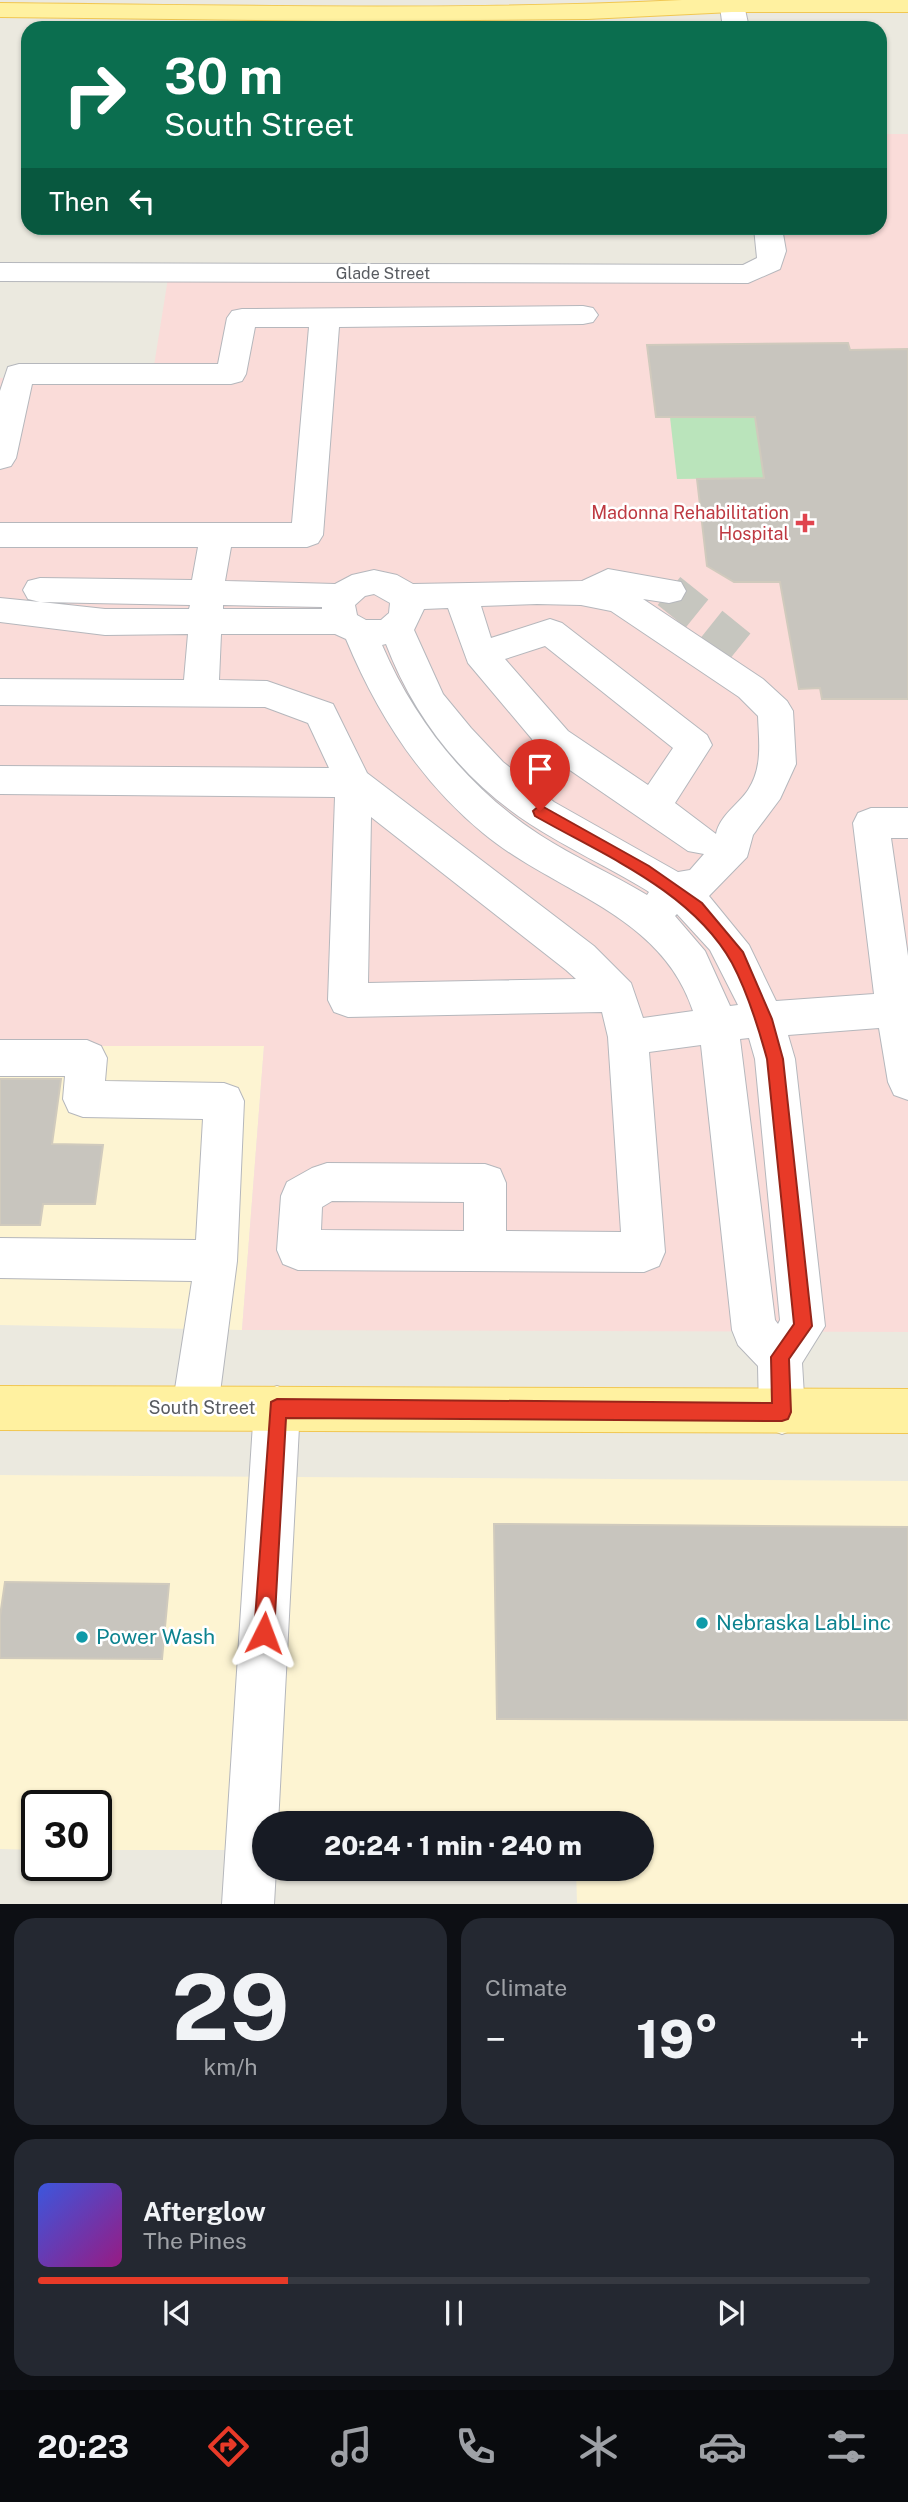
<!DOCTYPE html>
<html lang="en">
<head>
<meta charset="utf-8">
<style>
  body { margin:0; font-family:"Public Sans",sans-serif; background:#242831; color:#f1f3f6; height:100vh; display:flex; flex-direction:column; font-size:26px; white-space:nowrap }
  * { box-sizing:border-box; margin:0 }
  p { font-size:23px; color:#9ea1a6 }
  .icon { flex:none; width:38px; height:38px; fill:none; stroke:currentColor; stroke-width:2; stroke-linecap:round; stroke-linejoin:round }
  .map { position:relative; height:1904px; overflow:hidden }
  .details { display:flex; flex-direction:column; gap:14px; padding:14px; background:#0d0f14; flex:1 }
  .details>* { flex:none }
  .guide { position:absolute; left:21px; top:21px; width:866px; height:214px; border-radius:21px; box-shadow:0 2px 5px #0004; background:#0b6e4f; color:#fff; overflow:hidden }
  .speed { position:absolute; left:21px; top:1790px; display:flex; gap:14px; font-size:35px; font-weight:700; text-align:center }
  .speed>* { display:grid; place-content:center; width:91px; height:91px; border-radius:50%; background:#171b24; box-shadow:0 2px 5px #0004; line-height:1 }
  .speed .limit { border:4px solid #111; border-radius:10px; background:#fff; color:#111 }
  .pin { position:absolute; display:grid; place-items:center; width:60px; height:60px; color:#fff; margin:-72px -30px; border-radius:50% 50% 50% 0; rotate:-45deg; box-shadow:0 0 7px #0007 }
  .pin .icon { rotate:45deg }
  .me { position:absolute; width:77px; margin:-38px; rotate:3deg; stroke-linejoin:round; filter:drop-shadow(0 0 5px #0008) }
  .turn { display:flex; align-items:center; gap:24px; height:147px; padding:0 28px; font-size:32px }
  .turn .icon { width:91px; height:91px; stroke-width:2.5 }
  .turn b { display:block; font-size:49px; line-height:60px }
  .then { display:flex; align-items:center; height:66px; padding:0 28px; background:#0003; gap:14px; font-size:26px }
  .big { font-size:52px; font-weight:800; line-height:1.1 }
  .details .card { flex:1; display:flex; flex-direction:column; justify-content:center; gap:10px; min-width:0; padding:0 24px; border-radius:21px; background:#242831 }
  .details .dial { align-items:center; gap:0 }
  .dial b { font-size:91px; line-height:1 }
  .song { display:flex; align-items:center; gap:21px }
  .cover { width:84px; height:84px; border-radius:10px; background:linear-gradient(135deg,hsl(230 70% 55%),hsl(310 70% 35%)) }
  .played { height:7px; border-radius:4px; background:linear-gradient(90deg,#e83a28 30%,#363941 30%) }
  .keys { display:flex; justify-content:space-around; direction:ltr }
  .heat { display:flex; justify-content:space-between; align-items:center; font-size:38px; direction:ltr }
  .details .tiles { flex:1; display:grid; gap:14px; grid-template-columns:1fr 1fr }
  .card:last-child { grid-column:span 2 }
  .trip { position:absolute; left:252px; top:1811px; width:402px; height:70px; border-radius:35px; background:#171b24; box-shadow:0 2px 5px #0004; font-weight:800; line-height:70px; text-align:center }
  .dock { display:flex; height:112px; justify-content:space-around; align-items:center; background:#090b0e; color:#9ea1a6 }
  .dock .icon { width:49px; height:49px }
  .dock .on { color:#e83a28 }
  .dock b { font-size:32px; color:#f1f3f6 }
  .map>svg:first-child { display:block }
  .commercial { fill:#fdf4d2 }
  .medical { fill:#fadcd9 }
  .green { fill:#bae4bb }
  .building { fill:#c8c5be; stroke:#d0cabd; stroke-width:2 }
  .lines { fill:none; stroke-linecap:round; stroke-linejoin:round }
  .minor-tunnel { stroke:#c6c6bf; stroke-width:36; stroke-dasharray:36 18; stroke-linecap:butt }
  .minor-casing { stroke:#b5b7bc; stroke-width:2 }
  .major-casing { stroke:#f1c752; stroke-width:2 }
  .minor { fill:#fff; fill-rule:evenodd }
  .major { fill:#fff1a0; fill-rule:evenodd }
  .route { fill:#e83a28; stroke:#97261a; stroke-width:2 }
  .health-dot { fill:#e0444e; stroke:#fff; stroke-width:2.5 }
  .culture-dot { fill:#0f9aa8; stroke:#fff; stroke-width:2.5 }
  .labels { text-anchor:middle; stroke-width:5; stroke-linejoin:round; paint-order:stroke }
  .far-street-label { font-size:16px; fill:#585b60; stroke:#fff }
  .health-label { font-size:18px; fill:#be3a42; stroke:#fff; text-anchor:end }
  .street-label { font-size:18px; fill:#585b60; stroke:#fff }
  .near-culture-label { font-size:21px; fill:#0d838f; stroke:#fff; text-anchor:start }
</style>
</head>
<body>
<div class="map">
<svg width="908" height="1904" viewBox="0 0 908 1904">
  <rect width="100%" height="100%" fill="#ebe9df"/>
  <g class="commercial">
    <path d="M0,1046H264L242,1330L0,1325Z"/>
    <path d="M0,1475L908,1481V1903H577L576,1869H642V1824H264V1850H96V1806H37V1850L0,1849Z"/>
  </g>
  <path class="medical" d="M880,134H908V1332L242,1330L264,1046H0V378H152L169,272L737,274L772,251L768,228H880Z"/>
  <path class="green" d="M670,417H755L764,478L677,479Z"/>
  <g class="building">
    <path d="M848,343L850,350L908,349V699H822L820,688L799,689L780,582H734L707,566L697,479L764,478L755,417H656L647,345Z"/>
    <path d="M0,1079H61L52,1144L103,1145L95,1204H43L40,1225H0Z"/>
    <path d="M494,1524L908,1527V1720L497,1719Z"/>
    <path d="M5,1582L169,1584L162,1659L0,1658V1616Z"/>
  </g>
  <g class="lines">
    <path class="minor-tunnel" d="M669,591L751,657"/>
    <defs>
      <g id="minor">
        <path d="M719,0H743L749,28H723Z"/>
        <path d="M754,228H782L786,251L780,269L748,283L0,281V263L743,265L757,258Z"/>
        <path d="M583,306L593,308L598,315L593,322L583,324L339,327L323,535L318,543L307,547H231L225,581L335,584L352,575L374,570L397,575L413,584L582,581L608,569L681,582L686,591L681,600L669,603L643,599L763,679L787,701L793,711L796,764L780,799L753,835L747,857L709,896L749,945L776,1001L874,994L853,823L858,813L871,808H908V838H891L908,956V1100L894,1095L888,1082L879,1028L788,1035L795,1059L825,1326L802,1363L805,1412L798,1428L782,1434L766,1428L759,1412L758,1366L738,1345L732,1330L701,1045L649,1052L665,1252L659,1266L644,1272L298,1270L283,1264L277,1250L281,1196L287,1182L312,1168L327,1163L485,1164L500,1169L506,1183V1231L621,1232L608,1037L602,1012L348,1017L334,1012L328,1000L335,797L0,794V766L329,768L308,723L265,707L0,705V679L184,680L188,634L105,635L0,622V598L40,602L28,599L23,590L28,581L40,578L192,580L198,547H0V523H292L309,327H255L246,374L242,381L231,384H32L16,458L11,466L0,469V391L8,367L19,364H218L227,318L232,311L242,309ZM374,594L390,603L389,613L381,620H366L357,615L355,605L365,596ZM41,602L190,605L189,609H105ZM537,604L581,605L611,611L739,697L758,716C759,742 763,767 748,790C738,805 720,815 716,834L675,803L712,745L707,735L562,623L550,619L491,638L481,606ZM223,605L322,607V609H223ZM448,608L468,663L542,751L688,851L704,854L690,870L678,872L554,802L503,762L471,728L443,694L414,630L424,609ZM221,634H335L346,639C377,714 420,781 483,833C555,893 661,913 693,1011L643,1018L631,983L594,946L367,773L333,704L267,681L219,680ZM386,644C414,718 464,781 530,824C567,848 608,867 646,890L649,892L647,895C612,874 574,857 540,835C470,790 415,722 382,645ZM545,646L673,748L648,785L568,731L505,659ZM371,817L566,970L576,979L368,983ZM677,914L710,950L738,1005L730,1006L705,951L675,916ZM749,1038L755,1059L780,1320L778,1324L775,1320L740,1039ZM332,1201L464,1202V1231L321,1230L322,1207Z"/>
        <path d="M0,1040H87L101,1046L107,1058L105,1081L224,1083L238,1088L244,1101L237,1261L218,1408L211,1424L195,1430L179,1424L172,1408L192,1281L0,1278V1238L196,1240L203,1119L83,1117L69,1112L63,1099L65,1076H0Z"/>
        <path d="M277,1386L293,1392L300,1408L278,1824H264V1869H276L274,1904H222L254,1408L261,1392Z"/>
      </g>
      <g id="major">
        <path d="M682,0H908V12H732L588,19L339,21L0,17V3C227,5 455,11 682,0Z"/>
        <path d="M0,1386L908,1389V1433L0,1430Z"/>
      </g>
    </defs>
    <use href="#minor" class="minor-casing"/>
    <use href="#major" class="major-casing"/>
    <use href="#minor" class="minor"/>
    <use href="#major" class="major"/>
  </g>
  <path class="route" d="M540,805L649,866L702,903L743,952L772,1019L783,1059L812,1326L789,1359L791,1412L788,1419L782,1421L286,1418L274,1633L271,1640L264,1643L257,1640L254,1633L271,1402L277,1399L772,1403L771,1357L794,1324L767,1059C758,1026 748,993 732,963C692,891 603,855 535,816L533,811Z"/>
  <path class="health-dot" d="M801.5 512.5h7v7h7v7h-7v7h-7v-7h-7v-7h7z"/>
  <g class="culture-dot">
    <circle cx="702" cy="1623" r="7"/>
    <circle cx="82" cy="1637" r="7"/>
  </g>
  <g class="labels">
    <g class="far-street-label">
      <text x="383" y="279">Glade Street</text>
    </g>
    <g class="health-label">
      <text x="789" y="519">Madonna Rehabilitation<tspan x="789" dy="21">Hospital</tspan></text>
    </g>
    <g class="street-label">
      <text x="202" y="1414">South Street</text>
    </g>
    <g class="near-culture-label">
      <text x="716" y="1630">Nebraska LabLinc</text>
      <text x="96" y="1644">Power Wash</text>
    </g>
  </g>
</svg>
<div class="speed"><div class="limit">30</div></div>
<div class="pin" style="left:540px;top:811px;background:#d93025"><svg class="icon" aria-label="arrive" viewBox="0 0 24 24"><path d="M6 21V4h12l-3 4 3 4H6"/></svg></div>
<svg class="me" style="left:264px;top:1633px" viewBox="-20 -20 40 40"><path d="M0-17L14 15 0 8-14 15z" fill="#e83a28" stroke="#fff" stroke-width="4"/></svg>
<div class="trip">20:24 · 1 min · 240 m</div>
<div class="guide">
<div class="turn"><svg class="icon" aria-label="right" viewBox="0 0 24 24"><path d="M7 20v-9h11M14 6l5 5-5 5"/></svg><div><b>30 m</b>South Street</div></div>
<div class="then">Then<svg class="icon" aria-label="left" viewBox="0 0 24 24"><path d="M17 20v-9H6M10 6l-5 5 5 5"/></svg></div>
</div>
</div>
<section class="details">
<div class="tiles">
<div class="card dial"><b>29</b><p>km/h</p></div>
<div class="card"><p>Climate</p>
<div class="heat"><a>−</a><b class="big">19°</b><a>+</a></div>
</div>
<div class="card">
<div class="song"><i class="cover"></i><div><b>Afterglow</b><p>The Pines</p></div></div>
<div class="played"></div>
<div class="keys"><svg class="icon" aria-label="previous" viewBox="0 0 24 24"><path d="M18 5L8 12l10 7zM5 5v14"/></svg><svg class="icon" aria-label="pause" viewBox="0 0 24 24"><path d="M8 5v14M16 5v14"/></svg><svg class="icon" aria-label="next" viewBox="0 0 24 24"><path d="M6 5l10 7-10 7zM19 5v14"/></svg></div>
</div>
</div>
</section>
<nav class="dock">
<b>20:23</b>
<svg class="icon on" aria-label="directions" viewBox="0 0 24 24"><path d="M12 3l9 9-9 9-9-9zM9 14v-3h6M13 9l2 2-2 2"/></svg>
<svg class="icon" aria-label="music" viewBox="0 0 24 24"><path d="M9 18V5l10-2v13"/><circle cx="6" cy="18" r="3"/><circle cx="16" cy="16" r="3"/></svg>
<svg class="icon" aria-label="phone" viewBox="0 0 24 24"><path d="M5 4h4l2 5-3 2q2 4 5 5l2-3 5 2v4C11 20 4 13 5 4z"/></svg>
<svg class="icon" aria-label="climate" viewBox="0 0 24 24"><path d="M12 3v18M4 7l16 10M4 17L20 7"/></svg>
<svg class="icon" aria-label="car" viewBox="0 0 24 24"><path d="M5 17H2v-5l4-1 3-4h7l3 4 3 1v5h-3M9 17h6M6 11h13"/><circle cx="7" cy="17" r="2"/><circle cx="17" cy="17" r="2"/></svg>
<svg class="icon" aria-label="filters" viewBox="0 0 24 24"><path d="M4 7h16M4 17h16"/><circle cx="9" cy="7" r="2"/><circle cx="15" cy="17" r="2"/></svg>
</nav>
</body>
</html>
